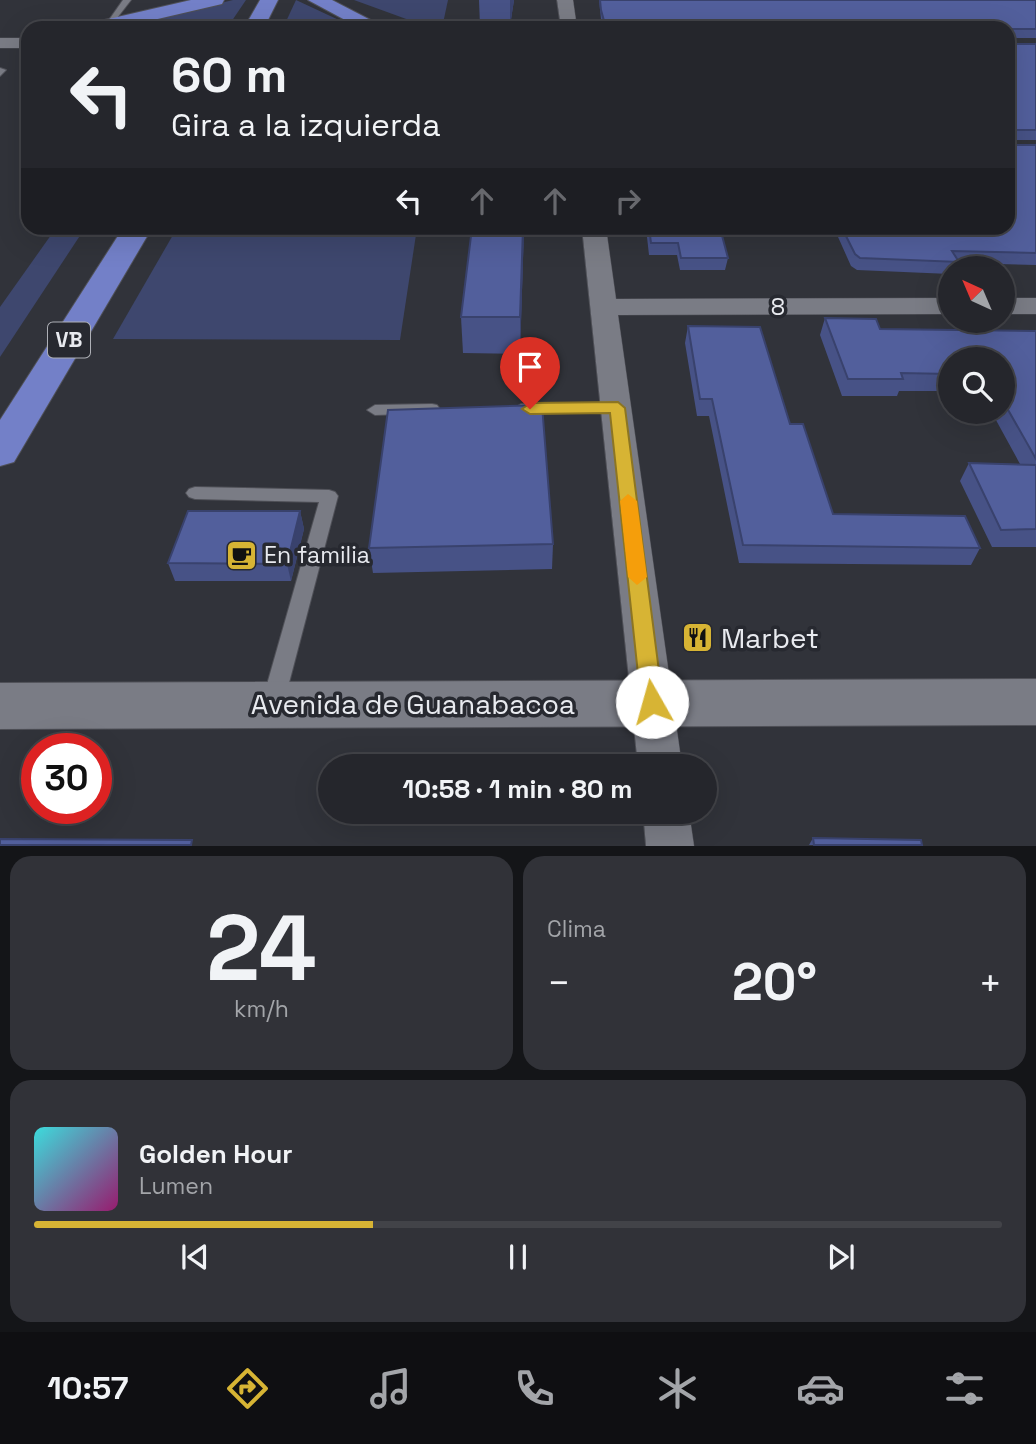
<!DOCTYPE html>
<html lang="es">
<head>
<meta charset="utf-8">
<style>
  body { margin:0; font-family:"Space Grotesk",sans-serif; background:#313238; color:#f1f3f6; height:100vh; display:flex; flex-direction:column; font-size:26px; white-space:nowrap }
  * { box-sizing:border-box; margin:0 }
  p { font-size:23px; color:#a3a5a9 }
  .icon { flex:none; width:38px; height:38px; fill:none; stroke:currentColor; stroke-width:2; stroke-linecap:round; stroke-linejoin:round }
  .map { position:relative; height:846px; overflow:hidden }
  .details { display:flex; flex-direction:column; gap:10px; padding:10px; background:#141518; flex:1 }
  .details>* { flex:none }
  .banner { position:absolute; left:21px; top:21px; width:994px; height:214px; border-radius:21px; box-shadow:0 7px 28px #0002,0 0 0 2px #424348; background:#25262c; color:#f1f3f6; overflow:hidden }
  .needle { width:46px; rotate:316deg }
  .buttons { position:absolute; left:938px; top:256px; display:grid; gap:14px }
  .buttons a { display:grid; place-items:center; width:77px; height:77px; border-radius:50%; background:#25262c; box-shadow:0 7px 28px #0002,0 0 0 2px #424348; font-size:35px }
  .speed { position:absolute; left:21px; top:733px; display:flex; gap:14px; font-size:35px; font-weight:700; text-align:center }
  .speed>* { display:grid; place-content:center; width:91px; height:91px; border-radius:50%; background:#25262c; box-shadow:0 7px 28px #0002,0 0 0 2px #424348; line-height:1 }
  .speed .limit { border:10px solid #d22; background:#fff; color:#111 }
  .pin { position:absolute; display:grid; place-items:center; width:60px; height:60px; color:#fff; margin:-72px -30px; border-radius:50% 50% 50% 0; rotate:-45deg; box-shadow:0 0 7px #0007 }
  .pin .icon { rotate:45deg }
  .me { position:absolute; width:77px; margin:-38px; rotate:353deg; stroke-linejoin:round; filter:drop-shadow(0 0 5px #0008) }
  .turn { display:flex; align-items:center; gap:24px; height:147px; padding:0 35px; font-size:32px }
  .turn .icon { width:91px; height:91px; stroke-width:2.5 }
  .turn b { display:block; font-size:49px; line-height:60px }
  .lanes { display:flex; align-items:center; height:66px; padding:0 35px; background:#0003; justify-content:center; gap:35px; direction:ltr }
  .lanes .off { opacity:.35 }
  .big { font-size:52px; font-weight:700; line-height:1.1 }
  .details .widget { flex:1; display:flex; flex-direction:column; justify-content:center; gap:10px; min-width:0; padding:0 24px; border-radius:21px; background:#313238 }
  .details .dial { align-items:center; gap:0 }
  .dial b { font-size:91px; line-height:1 }
  .song { display:flex; align-items:center; gap:21px }
  .cover { width:84px; height:84px; border-radius:10px; background:linear-gradient(135deg,hsl(180 70% 55%),hsl(320 70% 35%)) }
  .played { height:7px; border-radius:4px; background:linear-gradient(90deg,#d7b434 35%,#424348 35%) }
  .keys { display:flex; justify-content:space-around; direction:ltr }
  .heat { display:flex; justify-content:space-between; align-items:center; font-size:38px; direction:ltr }
  .details .tiles { flex:1; display:grid; gap:10px; grid-template-columns:1fr 1fr }
  .widget:last-child { grid-column:span 2 }
  .trip { position:absolute; left:318px; top:754px; width:399px; height:70px; border-radius:35px; background:#25262c; box-shadow:0 7px 28px #0002,0 0 0 2px #424348; font-weight:700; line-height:70px; text-align:center }
  .tabs { display:flex; height:112px; justify-content:space-around; align-items:center; background:#0f0f12; color:#a3a5a9 }
  .tabs .icon { width:49px; height:49px }
  .tabs .current { color:#d7b434 }
  .tabs b { font-size:32px; color:#f1f3f6 }
  .map>svg:first-child { display:block }
  .green { fill:#3e476e }
  .lines { fill:none; stroke-linecap:round; stroke-linejoin:round }
  .lane-casing { stroke:#4f5057; stroke-width:2 }
  .street-casing { stroke:#4f5057; stroke-width:1 }
  .secondary-casing { stroke:#4f5057; stroke-width:2 }
  .primary-casing { stroke:#4f5057; stroke-width:2 }
  .lane { fill:#7a7c85; fill-rule:evenodd }
  .street { fill:#7a7c85; fill-rule:evenodd }
  .secondary { fill:#7a7c85; fill-rule:evenodd }
  .primary { fill:#7380c8; fill-rule:evenodd }
  .wall { fill:#475286 }
  .shaded-wall { fill:#39426d }
  .building { fill:#525f9c; stroke:#39426d; stroke-width:2 }
  .route { fill:#d7b434; stroke:#8c7522; stroke-width:2 }
  .slow { fill:#f59e0b }
  .labels { text-anchor:middle; stroke-width:7; stroke-linejoin:round; paint-order:stroke }
  .shield { fill:#272930; stroke:#aeb0b6; stroke-width:2 }
  .shield-label { font-size:21px; font-weight:bold; fill:#e8eaef }
  .street-label { font-size:23px; fill:#e8eaef; stroke:#272930 }
  .poi-label { font-size:23px; fill:#e8eaef; stroke:#272930; text-anchor:start }
  .near-poi-label { font-size:28px; fill:#e8eaef; stroke:#272930; text-anchor:start }
  .near-street-label { font-size:28px; fill:#e8eaef; stroke:#272930 }
</style>
</head>
<body>
<div class="map">
<svg width="1036" height="846" viewBox="0 0 1036 846">
  <rect width="100%" height="100%" fill="#31333a"/>
  <g class="green">
    <path d="M233,0H246L227,28L125,26Z"/>
    <path d="M296,0L356,28H283Z"/>
    <path d="M354,0H448L442,28H431Z"/>
    <path d="M56,228H85L0,357V307Z"/>
    <path d="M177,228H417L400,340L113,339Z"/>
  </g>
  <g class="lines">
    <defs>
      <g id="lane">
        <path d="M123,0H131L110,27H104Z"/>
        <path d="M0,68L6,70L0,76Z"/>
        <path d="M618,403L623,404L626,408L623,412L521,414L513,409L521,404Z"/>
        <path d="M432,404L437,405L440,409L437,413L375,415L367,410L375,405Z"/>
        <path d="M195,487L329,490L335,492L338,496L284,702L280,709L273,712L266,709L262,702L319,502L195,499L189,497L186,493L189,489Z"/>
      </g>
      <g id="street">
        <path d="M557,0H573L577,28H561Z"/>
        <path d="M107,20L113,22V28H84L86,25Z"/>
        <rect x="0" y="38" width="28" height="10"/>
        <path d="M582,228H606L616,299L950,298V314L618,315L682,766H638Z"/>
        <rect x="1003" y="298" width="33" height="16"/>
        <path d="M643,812H689L694,846H646Z"/>
      </g>
      <path id="secondary" d="M1036,679V725L0,729V683Z"/>
      <g id="primary">
        <path d="M191,0H224L222,4L119,28H99L97,25L100,21Z"/>
        <path d="M260,0H278L264,28H244Z"/>
        <path d="M308,0H332L386,28H360Z"/>
        <path d="M123,228H152L14,462L0,466V420Z"/>
      </g>
    </defs>
    <use href="#lane" class="lane-casing"/>
    <use href="#street" class="street-casing"/>
    <use href="#secondary" class="secondary-casing"/>
    <use href="#primary" class="primary-casing"/>
    <use href="#lane" class="lane"/>
    <use href="#street" class="street"/>
    <use href="#secondary" class="secondary"/>
    <use href="#primary" class="primary"/>
  </g>
  <g class="wall">
    <path d="M479,0H514L510,26H480Z"/>
    <path d="M599,0H1036V38H1009L1010,44H1036V140H1010V145H1036V265L958,263L957,268H950V274L857,270L851,266L834,228H1008V28H603L601,19Z"/>
    <path d="M472,228H524L520,354L463,353L461,317Z"/>
    <path d="M646,228H720L728,258L725,270H680L677,255H649Z"/>
    <path d="M825,318L880,329L1036,331V547H992L960,481L969,463L1020,464L991,411H1003V359H950V391H899L897,396H842L820,335Z"/>
    <path d="M688,326L790,424L833,514L980,548L971,565L739,563L709,416H697L685,343Z"/>
    <path d="M300,511L304,529L291,581H175L168,563Z"/>
    <path d="M553,544L552,569L373,573L369,548Z"/>
    <path d="M813,838L922,845H809Z"/>
  </g>
  <g class="shaded-wall">
    <path d="M510,0H514L510,26Z"/>
    <path d="M523,228H524L520,354V317Z"/>
    <path d="M300,511L304,529L291,581L287,564Z"/>
  </g>
  <g class="building">
    <path d="M600,0H1036V29H1009L1010,44H1036V130H1010V145H1036V253L952,251L959,262L860,258L855,254L842,228H1008V28H606L601,10Z"/>
    <path d="M472,228H523L520,317H461Z"/>
    <path d="M649,228H720L728,258H681L678,243H651Z"/>
    <path d="M825,318L876,319L880,329L1036,331V459L1003,401V359H950V374L901,373L903,379H848Z"/>
    <path d="M688,326L760,327L790,424H803L833,514L965,516L980,548L743,545L712,399H700Z"/>
    <path d="M542,405L553,544L369,548L388,410Z"/>
    <path d="M969,463L1036,465V529L1001,530Z"/>
    <path d="M188,511H300L287,564L168,563Z"/>
    <path d="M813,838L921,840L922,845H814Z"/>
    <path d="M0,839L192,840L191,845H0Z"/>
  </g>
  <path class="route" d="M618,402L625,408L663,702L660,709L652,712L644,709L641,702L610,413L530,414L522,409L530,403Z"/>
  <path class="slow" d="M628,494L637,501L647,577L637,585L628,577L620,501Z"/>
  <defs>
    <symbol id="cafe-square" viewBox="-11 -11 22 22"><rect x="-9" y="-9" width="18" height="18" rx="4" fill="#d7b434" stroke="#272930"/><path d="M-5.5-4.5H6V0H3Q3 3.5 0 3.5H-2.5Q-5.5 3.5-5.5 0ZM3-3.2v2h1.7v-2ZM-6 4.5H4V6H-6Z" fill="#111"/></symbol>
    <symbol id="restaurant-square" viewBox="-11 -11 22 22"><rect x="-9" y="-9" width="18" height="18" rx="4" fill="#d7b434" stroke="#272930"/><path d="M-5-6h1v4h1v-4h1v4h1v-4h1v5L-1.5 .5V6h-2V.5L-5-1ZM5-6V6H3V1.5H1.5Q1.5-4 5-6Z" fill="#111"/></symbol>
  </defs>
  <g fill-rule="evenodd">
    <use href="#cafe-square" x="224" y="538" width="35" height="35"/>
    <use href="#restaurant-square" x="680" y="620" width="35" height="35"/>
  </g>
  <g class="labels">
    <rect class="shield" x="48" y="322.5" width="42" height="35" rx="5"/>
    <g class="shield-label">
      <text x="69" y="347">VB</text>
    </g>
    <g class="street-label">
      <text x="778" y="315">8</text>
    </g>
    <g class="poi-label">
      <text x="264" y="563">En familia</text>
    </g>
    <g class="near-poi-label">
      <text x="721" y="648">Marbet</text>
    </g>
    <g class="near-street-label">
      <text x="413" y="714">Avenida de Guanabacoa</text>
    </g>
  </g>
</svg>
<div class="buttons">
<a><svg class="needle" viewBox="-14 -14 28 28"><path d="M0-13l5 13h-10z" fill="#e53935"/><path d="M0 13l5-13h-10z" fill="#a3a5a9"/></svg></a>
<a><svg class="icon" aria-label="search" viewBox="0 0 24 24"><circle cx="10" cy="10" r="6"/><path d="M15 15l6 6"/></svg></a>
</div>
<div class="speed"><div class="limit">30</div></div>
<div class="pin" style="left:530px;top:409px;background:#d93025"><svg class="icon" aria-label="arrive" viewBox="0 0 24 24"><path d="M6 21V4h12l-3 4 3 4H6"/></svg></div>
<svg class="me" style="left:652px;top:702px" viewBox="-20 -20 40 40"><circle r="19" fill="#fff"/><path d="M0-13L10 11 0 6-10 11z" fill="#d7b434"/></svg>
<div class="trip">10:58 · 1 min · 80 m</div>
<div class="banner">
<div class="turn"><svg class="icon" aria-label="left" viewBox="0 0 24 24"><path d="M17 20v-9H6M10 6l-5 5 5 5"/></svg><div><b>60 m</b>Gira a la izquierda</div></div>
<div class="lanes"><svg class="icon" aria-label="left" viewBox="0 0 24 24"><path d="M17 20v-9H6M10 6l-5 5 5 5"/></svg><svg class="icon off" aria-label="ahead" viewBox="0 0 24 24"><path d="M12 20V5M6 11l6-6 6 6"/></svg><svg class="icon off" aria-label="ahead" viewBox="0 0 24 24"><path d="M12 20V5M6 11l6-6 6 6"/></svg><svg class="icon off" aria-label="right" viewBox="0 0 24 24"><path d="M7 20v-9h11M14 6l5 5-5 5"/></svg></div>
</div>
</div>
<section class="details">
<div class="tiles">
<div class="widget dial"><b>24</b><p>km/h</p></div>
<div class="widget"><p>Clima</p>
<div class="heat"><a>−</a><b class="big">20°</b><a>+</a></div>
</div>
<div class="widget">
<div class="song"><i class="cover"></i><div><b>Golden Hour</b><p>Lumen</p></div></div>
<div class="played"></div>
<div class="keys"><svg class="icon" aria-label="previous" viewBox="0 0 24 24"><path d="M18 5L8 12l10 7zM5 5v14"/></svg><svg class="icon" aria-label="pause" viewBox="0 0 24 24"><path d="M8 5v14M16 5v14"/></svg><svg class="icon" aria-label="next" viewBox="0 0 24 24"><path d="M6 5l10 7-10 7zM19 5v14"/></svg></div>
</div>
</div>
</section>
<nav class="tabs">
<b>10:57</b>
<svg class="icon current" aria-label="directions" viewBox="0 0 24 24"><path d="M12 3l9 9-9 9-9-9zM9 14v-3h6M13 9l2 2-2 2"/></svg>
<svg class="icon" aria-label="music" viewBox="0 0 24 24"><path d="M9 18V5l10-2v13"/><circle cx="6" cy="18" r="3"/><circle cx="16" cy="16" r="3"/></svg>
<svg class="icon" aria-label="phone" viewBox="0 0 24 24"><path d="M5 4h4l2 5-3 2q2 4 5 5l2-3 5 2v4C11 20 4 13 5 4z"/></svg>
<svg class="icon" aria-label="climate" viewBox="0 0 24 24"><path d="M12 3v18M4 7l16 10M4 17L20 7"/></svg>
<svg class="icon" aria-label="car" viewBox="0 0 24 24"><path d="M5 17H2v-5l4-1 3-4h7l3 4 3 1v5h-3M9 17h6M6 11h13"/><circle cx="7" cy="17" r="2"/><circle cx="17" cy="17" r="2"/></svg>
<svg class="icon" aria-label="filters" viewBox="0 0 24 24"><path d="M4 7h16M4 17h16"/><circle cx="9" cy="7" r="2"/><circle cx="15" cy="17" r="2"/></svg>
</nav>
</body>
</html>
